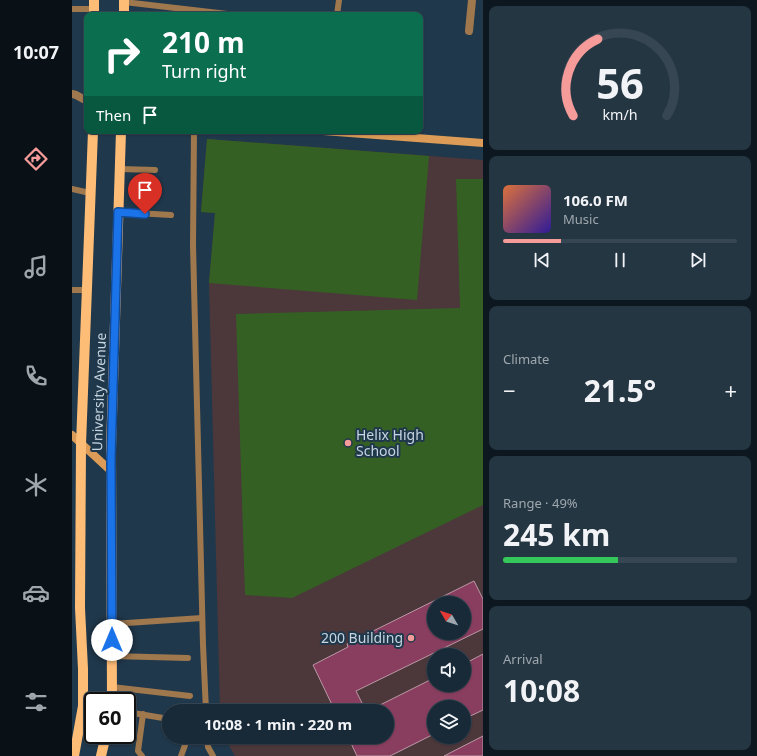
<!DOCTYPE html>
<html lang="en">
<head>
<meta charset="utf-8">
<style>
  body { margin:0; font-family:"Noto Sans",sans-serif; background:#253643; color:#f1f3f6; height:100vh; display:flex; flex-direction:column; font-size:15px; white-space:nowrap }
  * { box-sizing:border-box; margin:0 }
  p { font-size:13px; color:#9fa7ae }
  .icon { flex:none; width:22px; height:22px; fill:none; stroke:currentColor; stroke-width:2; stroke-linecap:round; stroke-linejoin:round }
  .map { position:relative; flex:1; overflow:hidden }
  .panel { display:flex; flex-direction:column; gap:6px; padding:6px; background:#0d171f; width:274px }
  .panel>* { flex:none }
  .top-card { position:absolute; left:12px; top:12px; width:339px; height:122px; border-radius:8px; box-shadow:0 1px 3px #0004,0 0 0 1px #364653; background:#0b6e4f; color:#fff; overflow:hidden }
  .needle { width:26px; rotate:309deg }
  .controls { position:absolute; left:355px; top:596px; display:grid; gap:8px }
  .controls a { display:grid; place-items:center; width:44px; height:44px; border-radius:50%; background:#182a38; box-shadow:0 1px 3px #0004,0 0 0 1px #364653; font-size:20px }
  .speed { position:absolute; left:12px; top:692px; display:flex; gap:8px; font-size:20px; font-weight:700; text-align:center }
  .speed>* { display:grid; place-content:center; width:52px; height:52px; border-radius:50%; background:#182a38; box-shadow:0 1px 3px #0004,0 0 0 1px #364653; line-height:1 }
  .speed .limit { border:2px solid #111; border-radius:6px; background:#fff; color:#111 }
  .pin { position:absolute; display:grid; place-items:center; width:34px; height:34px; color:#fff; margin:-41px -17px; border-radius:50% 50% 50% 0; rotate:-45deg; box-shadow:0 0 4px #0007 }
  .pin .icon { rotate:45deg }
  .me { position:absolute; width:44px; margin:-22px; rotate:0deg; stroke-linejoin:round; filter:drop-shadow(0 0 3px #0008) }
  .turn { display:flex; align-items:center; gap:14px; height:84px; padding:0 12px; font-size:18px }
  .turn .icon { width:52px; height:52px; stroke-width:2.5 }
  .turn b { display:block; font-size:28px; line-height:34px }
  .then { display:flex; align-items:center; height:38px; padding:0 12px; background:#0003; gap:8px; font-size:15px }
  .big { font-size:30px; font-weight:700; line-height:1.1 }
  .panel .card { flex:1; display:flex; flex-direction:column; justify-content:center; gap:6px; min-width:0; padding:0 14px; border-radius:8px; background:#253643 }
  .panel .dial { align-items:center; gap:0 }
  .dial svg { height:104px; overflow:visible; fill:none; stroke:#364653; stroke-width:7; stroke-linecap:round; text-anchor:middle }
  .dial text { fill:#f1f3f6; stroke:none }
  .song { display:flex; align-items:center; gap:12px }
  .cover { width:48px; height:48px; border-radius:6px; background:linear-gradient(135deg,hsl(20 70% 55%),hsl(250 70% 35%)) }
  .played { height:4px; border-radius:2px; background:linear-gradient(90deg,#f59b9a 25%,#364653 25%) }
  .keys { display:flex; justify-content:space-around; direction:ltr }
  .heat { display:flex; justify-content:space-between; align-items:center; font-size:22px; direction:ltr }
  .charge { height:6px; border-radius:3px; background:linear-gradient(90deg,#34c759 49%,#364653 0) }
  .trip { position:absolute; left:90px; top:704px; width:232px; height:40px; border-radius:20px; background:#182a38; box-shadow:0 1px 3px #0004,0 0 0 1px #364653; font-weight:700; line-height:40px; text-align:center }
  main { display:flex; flex:1; min-height:0 }
  .menu { display:flex; flex-direction:column; width:72px; justify-content:space-around; align-items:center; background:#0a1116; color:#9fa7ae }
  .menu .icon { width:28px; height:28px }
  .menu .current { color:#f59b9a }
  .menu b { font-size:18px; color:#f1f3f6 }
  .map>svg:first-child { display:block }
  .education { fill:#4c373b; fill-rule:evenodd }
  .green { fill:#346123 }
  .building { fill:#893e5f; stroke:#ba98a5; fill-rule:evenodd }
  .lines { fill:none; stroke-linecap:round; stroke-linejoin:round }
  .lane { stroke:#a0784e; stroke-width:6 }
  .street { stroke:#a0784e; stroke-width:8 }
  .secondary { stroke:#dc9c57; stroke-width:8 }
  .primary { stroke:#febd77; stroke-width:10 }
  .route-casing { stroke:#114b97; stroke-width:10 }
  .route { stroke:#1a73e8; stroke-width:7 }
  .poi-dot { fill:#f59b9a; stroke:#20384b; stroke-width:1.5 }
  .labels { text-anchor:middle; stroke-width:4; stroke-linejoin:round; paint-order:stroke }
  .street-label { font-size:14px; fill:#c6d5e0; stroke:#20384b }
  .poi-label { font-size:14px; fill:#c6d5e0; stroke:#20384b; text-anchor:start }
</style>
</head>
<body>
<main>
<nav class="menu">
<b>10:07</b>
<svg class="icon current" aria-label="directions" viewBox="0 0 24 24"><path d="M12 3l9 9-9 9-9-9zM9 14v-3h6M13 9l2 2-2 2"/></svg>
<svg class="icon" aria-label="music" viewBox="0 0 24 24"><path d="M9 18V5l10-2v13"/><circle cx="6" cy="18" r="3"/><circle cx="16" cy="16" r="3"/></svg>
<svg class="icon" aria-label="phone" viewBox="0 0 24 24"><path d="M5 4h4l2 5-3 2q2 4 5 5l2-3 5 2v4C11 20 4 13 5 4z"/></svg>
<svg class="icon" aria-label="climate" viewBox="0 0 24 24"><path d="M12 3v18M4 7l16 10M4 17L20 7"/></svg>
<svg class="icon" aria-label="car" viewBox="0 0 24 24"><path d="M5 17H2v-5l4-1 3-4h7l3 4 3 1v5h-3M9 17h6M6 11h13"/><circle cx="7" cy="17" r="2"/><circle cx="17" cy="17" r="2"/></svg>
<svg class="icon" aria-label="filters" viewBox="0 0 24 24"><path d="M4 7h16M4 17h16"/><circle cx="9" cy="7" r="2"/><circle cx="15" cy="17" r="2"/></svg>
</nav>
<div class="map">
<svg width="411" height="756" viewBox="0 0 411 756">
  <rect width="100%" height="100%" fill="#20384b"/>
  <path class="education" d="M135,139L411,160V756H163L152,737H315V711H148L137,283L143,213L129,212ZM362,603H392V633H362ZM362,655H392V685H362ZM362,707H392V737H362Z"/>
  <g class="green">
    <path d="M135,139L357,156L345,300L137,283L143,213L129,212Z"/>
    <path d="M384,179H411V505L220,598L173,595L164,314L388,308Z"/>
  </g>
  <g class="building">
    <path d="M402,581L411,599V629L284,691L294,711H263L241,665L276,647L275,644ZM362,603H392V633H362Z"/>
    <path d="M411,654V710L392,719V707H362V734L318,756H285L276,737H315V711H296L362,678V685H392V664Z"/>
    <path d="M411,736V756H372Z"/>
  </g>
  <g class="lines">
    <g class="lane">
      <path d="M52,2L164,15"/>
      <path d="M0,9H22"/>
      <path d="M265,15L267,0"/>
      <path d="M122,131L121,245L131,645L134,711"/>
      <path d="M48,169L83,170"/>
      <path d="M0,189L18,193"/>
      <path d="M46,212L99,215"/>
      <path d="M0,290H15"/>
      <path d="M40,624L130,618"/>
      <path d="M40,656L116,658"/>
      <path d="M40,687L118,696"/>
      <path d="M55,712L97,719"/>
      <path d="M135,737L136,747L141,756"/>
      <path d="M70,756L66,751L71,714"/>
      <path d="M109,756L116,737"/>
    </g>
    <g class="street">
      <path d="M397,31L400,0"/>
      <path d="M0,94L4,95L15,101"/>
    </g>
    <g class="secondary">
      <path d="M251,131L411,143"/>
      <path d="M0,435L39,471"/>
    </g>
    <g class="primary">
      <path d="M22,0V15"/>
      <path d="M52,15V0"/>
      <path d="M40,701L39,448L49,131"/>
      <path d="M2,756L11,706V669L8,608L9,444L21,131"/>
      <path d="M29,756L34,735"/>
    </g>
  </g>
  <g class="lines">
    <defs>
      <path id="route" d="M40,640L39,460L46,212L73,214"/>
    </defs>
    <use href="#route" class="route-casing"/>
    <use href="#route" class="route"/>
  </g>
  <g class="poi-dot">
    <circle cx="276" cy="443" r="4"/>
    <circle cx="339" cy="638" r="4"/>
  </g>
  <g class="labels">
    <g class="street-label">
      <text transform="translate(27 392) rotate(-88)" y="5">University Avenue</text>
    </g>
    <g class="poi-label">
      <text x="284" y="440">Helix High<tspan x="284" dy="16">School</tspan></text>
      <text x="331" y="643" text-anchor="end">200 Building</text>
    </g>
  </g>
</svg>
<div class="controls">
<a><svg class="needle" viewBox="-14 -14 28 28"><path d="M0-13l5 13h-10z" fill="#e53935"/><path d="M0 13l5-13h-10z" fill="#9fa7ae"/></svg></a>
<a><svg class="icon" aria-label="sound" viewBox="0 0 24 24"><path d="M4 9h4l5-4v14l-5-4H4zM17 9q2 3 0 6"/></svg></a>
<a><svg class="icon" aria-label="layers" viewBox="0 0 24 24"><path d="M12 4l9 5-9 5-9-5zM3 14l9 5 9-5"/></svg></a>
</div>
<div class="speed"><div class="limit">60</div></div>
<div class="pin" style="left:73px;top:214px;background:#d93025"><svg class="icon" aria-label="arrive" viewBox="0 0 24 24"><path d="M6 21V4h12l-3 4 3 4H6"/></svg></div>
<svg class="me" style="left:40px;top:640px" viewBox="-20 -20 40 40"><circle r="19" fill="#fff"/><path d="M0-13L10 11 0 6-10 11z" fill="#1a73e8"/></svg>
<div class="trip">10:08 · 1 min · 220 m</div>
<div class="top-card">
<div class="turn"><svg class="icon" aria-label="right" viewBox="0 0 24 24"><path d="M7 20v-9h11M14 6l5 5-5 5"/></svg><div><b>210 m</b>Turn right</div></div>
<div class="then">Then<svg class="icon" aria-label="arrive" viewBox="0 0 24 24"><path d="M6 21V4h12l-3 4 3 4H6"/></svg></div>
</div>
</div>
<section class="panel">
<div class="card dial"><svg viewBox="0 0 100 80">
<path d="M14 69A42 42 0 1 1 86 69"/>
<path d="M14 69A42 42 0 0 1 33 10" stroke="#f59b9a"/>
<text x="50" y="56" font-size="32" font-weight="700">56</text>
<text x="50" y="72" font-size="11">km/h</text>
</svg></div>
<div class="card">
<div class="song"><i class="cover"></i><div><b>106.0 FM</b><p>Music</p></div></div>
<div class="played"></div>
<div class="keys"><svg class="icon" aria-label="previous" viewBox="0 0 24 24"><path d="M18 5L8 12l10 7zM5 5v14"/></svg><svg class="icon" aria-label="pause" viewBox="0 0 24 24"><path d="M8 5v14M16 5v14"/></svg><svg class="icon" aria-label="next" viewBox="0 0 24 24"><path d="M6 5l10 7-10 7zM19 5v14"/></svg></div>
</div>
<div class="card"><p>Climate</p>
<div class="heat"><a>−</a><b class="big">21.5°</b><a>+</a></div>
</div>
<div class="card"><p>Range · 49%</p><b class="big">245 km</b><div class="charge"></div></div>
<div class="card"><p>Arrival</p><b class="big">10:08</b></div>
</section>
</main>
</body>
</html>
